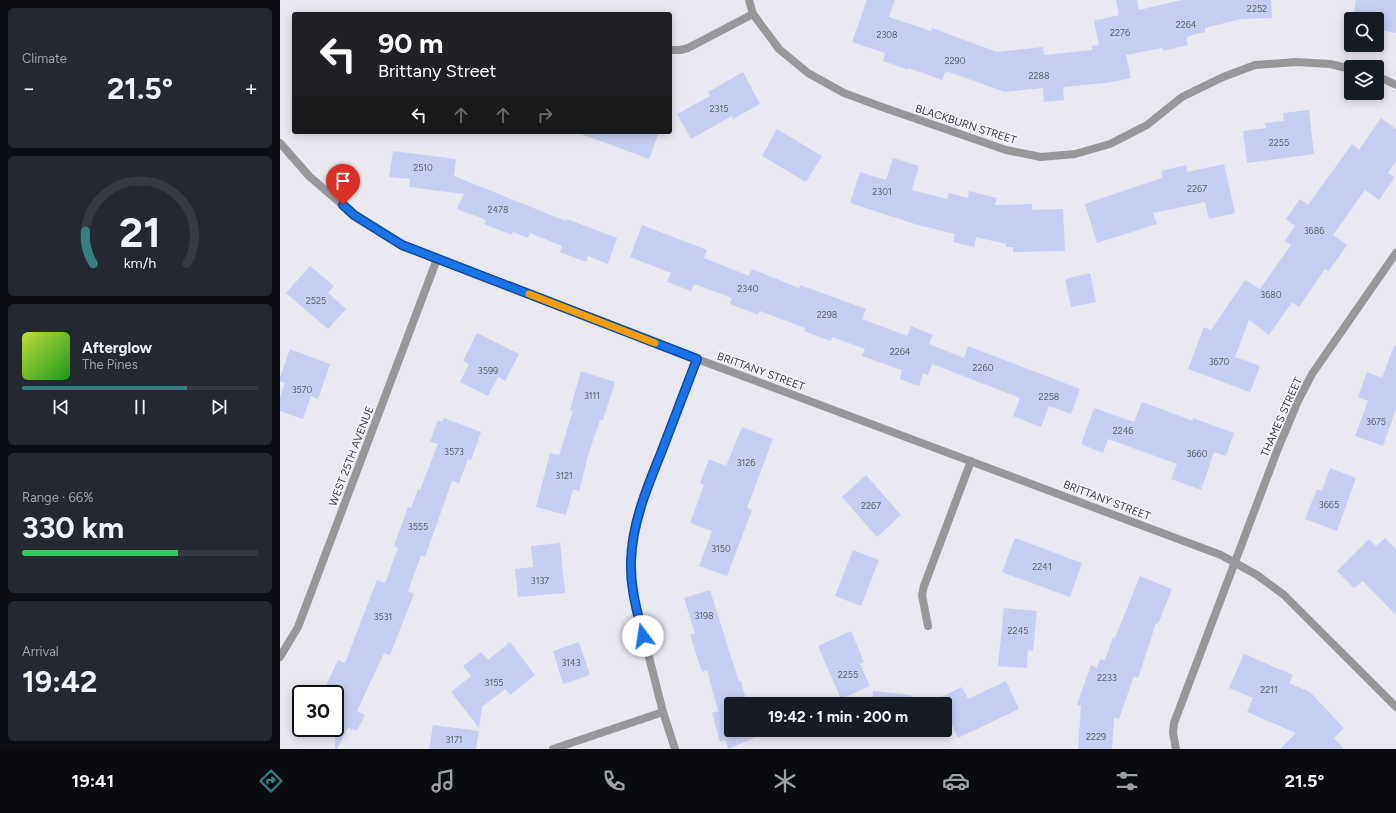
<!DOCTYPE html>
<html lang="en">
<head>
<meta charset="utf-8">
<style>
  body { margin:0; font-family:Figtree,sans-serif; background:#242831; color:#f1f3f6; height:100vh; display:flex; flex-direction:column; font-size:15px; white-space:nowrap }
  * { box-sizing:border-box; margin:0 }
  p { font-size:13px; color:#9ea1a6 }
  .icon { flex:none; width:22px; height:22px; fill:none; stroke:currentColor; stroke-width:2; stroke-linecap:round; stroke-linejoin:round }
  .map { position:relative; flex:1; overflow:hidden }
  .drawer { display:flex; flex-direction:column; gap:8px; padding:8px; background:#0d0f14; width:280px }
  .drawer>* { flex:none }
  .guide { position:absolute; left:12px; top:12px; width:380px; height:122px; border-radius:4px; box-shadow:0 2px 10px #0003; background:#202124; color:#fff; overflow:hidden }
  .controls { position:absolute; left:1064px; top:12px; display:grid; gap:8px }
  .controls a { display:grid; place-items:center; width:40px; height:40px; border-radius:4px; background:#171b24; box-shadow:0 2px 10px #0003; font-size:20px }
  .speed { position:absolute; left:12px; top:685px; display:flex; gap:8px; font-size:20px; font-weight:700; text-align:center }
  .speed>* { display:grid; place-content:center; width:52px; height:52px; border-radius:50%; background:#171b24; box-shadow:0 2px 10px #0003; line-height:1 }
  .speed .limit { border:2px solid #111; border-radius:6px; background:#fff; color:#111 }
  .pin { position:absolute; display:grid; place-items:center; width:34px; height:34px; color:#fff; margin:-41px -17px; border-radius:50% 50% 50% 0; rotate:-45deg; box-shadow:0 0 4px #0007 }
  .pin .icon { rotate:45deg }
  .me { position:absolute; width:44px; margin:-22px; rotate:346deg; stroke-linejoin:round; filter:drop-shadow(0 0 3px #0008) }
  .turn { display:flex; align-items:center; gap:14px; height:84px; padding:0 20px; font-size:18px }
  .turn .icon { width:52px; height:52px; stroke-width:2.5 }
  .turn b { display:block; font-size:28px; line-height:34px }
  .lanes { display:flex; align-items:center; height:38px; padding:0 20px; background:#0003; justify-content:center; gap:20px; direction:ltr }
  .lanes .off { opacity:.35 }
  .big { font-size:30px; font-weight:700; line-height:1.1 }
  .drawer .card { flex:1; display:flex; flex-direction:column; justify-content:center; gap:6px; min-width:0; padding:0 14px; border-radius:6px; background:#242831 }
  .drawer .dial { align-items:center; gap:0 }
  .dial svg { height:104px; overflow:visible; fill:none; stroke:#363941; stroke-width:7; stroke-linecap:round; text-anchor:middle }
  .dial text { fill:#f1f3f6; stroke:none }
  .song { display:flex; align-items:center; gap:12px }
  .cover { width:48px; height:48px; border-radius:6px; background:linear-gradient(135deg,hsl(70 70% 55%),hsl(120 70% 35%)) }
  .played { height:4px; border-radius:2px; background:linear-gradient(90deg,#367f7e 70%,#363941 70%) }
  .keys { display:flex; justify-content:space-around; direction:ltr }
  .heat { display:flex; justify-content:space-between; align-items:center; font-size:22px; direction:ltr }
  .charge { height:6px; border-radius:3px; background:linear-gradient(90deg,#34c759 66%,#363941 0) }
  .trip { position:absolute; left:444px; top:697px; width:228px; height:40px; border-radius:4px; background:#171b24; box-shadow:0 2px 10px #0003; font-weight:700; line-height:40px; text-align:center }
  .tab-bar { display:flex; height:64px; justify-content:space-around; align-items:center; background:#090b0e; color:#9ea1a6 }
  .tab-bar .icon { width:28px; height:28px }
  .tab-bar .selected { color:#367f7e }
  .tab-bar b { font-size:18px; color:#f1f3f6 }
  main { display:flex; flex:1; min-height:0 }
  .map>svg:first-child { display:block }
  .building { fill:#c6cff3 }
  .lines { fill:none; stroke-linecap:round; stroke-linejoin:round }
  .minor { stroke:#99979a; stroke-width:8 }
  .tertiary { stroke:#99979a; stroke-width:8 }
  .route-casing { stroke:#114b97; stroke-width:10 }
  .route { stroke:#1a73e8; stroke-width:7 }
  .slow { stroke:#f59e0b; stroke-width:7 }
  .labels { text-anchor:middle; stroke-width:3; stroke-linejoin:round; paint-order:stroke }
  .number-label { font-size:9px; fill:#5e5f6b }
  .street-label { font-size:11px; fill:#3b3a3e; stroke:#f6f5fd }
</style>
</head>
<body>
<main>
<section class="drawer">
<div class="card"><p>Climate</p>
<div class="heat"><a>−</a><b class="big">21.5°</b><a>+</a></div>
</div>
<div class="card dial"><svg viewBox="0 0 100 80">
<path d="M14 69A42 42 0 1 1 86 69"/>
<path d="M14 69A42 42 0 0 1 8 44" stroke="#367f7e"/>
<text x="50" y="56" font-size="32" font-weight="700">21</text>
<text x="50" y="72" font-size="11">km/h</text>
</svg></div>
<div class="card">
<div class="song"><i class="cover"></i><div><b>Afterglow</b><p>The Pines</p></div></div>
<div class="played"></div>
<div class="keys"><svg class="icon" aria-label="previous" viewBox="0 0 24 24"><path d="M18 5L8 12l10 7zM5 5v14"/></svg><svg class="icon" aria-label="pause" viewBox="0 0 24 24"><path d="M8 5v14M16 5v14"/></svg><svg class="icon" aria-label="next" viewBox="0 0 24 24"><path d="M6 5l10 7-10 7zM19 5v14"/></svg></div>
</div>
<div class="card"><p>Range · 66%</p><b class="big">330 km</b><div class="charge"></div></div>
<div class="card"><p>Arrival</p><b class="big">19:42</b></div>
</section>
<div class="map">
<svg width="1116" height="749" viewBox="0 0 1116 749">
  <rect width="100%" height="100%" fill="#e9e7f0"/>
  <g class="building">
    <path d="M587,0H615L609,17L651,31L652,28L717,52L763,47L764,55L812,50V46L819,45L814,21L839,15L836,0H857L859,10L902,0H991L992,18L961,19L925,28V32L906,37L908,45L883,51L882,48L846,55L851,78L826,83L783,87L784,100L764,102L763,88L725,92L666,71L662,80L629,68L628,70L603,61L605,53L572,42Z"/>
    <path d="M1076,0H1116V33L1097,29V19H1073Z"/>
    <path d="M463,72L480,104L453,119L452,116L411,139L397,114L430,96L428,92Z"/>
    <path d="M1029,110L1034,154L967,163L963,131L986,128L985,123L1004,121L1003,113Z"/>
    <path d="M1101,118L1116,129V161L1108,173L1115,177L1099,200L1085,190L1053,235L1067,245L1049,271L1045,269L1019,307L1012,302L989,335L969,320L955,357L980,366L970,392L908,369L924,327L931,330L965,280L980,289L1011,245L1005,241L1015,226L1006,219L1020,199L1028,205L1072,144L1079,150Z"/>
    <path d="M497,129L542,156L526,182L482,156Z"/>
    <path d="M302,132H379L369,159L301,134Z"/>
    <path d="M113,151L176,159L174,176L286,221L287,219L337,238L328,264L308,256L306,262L280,252L282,246L250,233L248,238L233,232L232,235L204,224L206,220L177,209L184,194L129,187L130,179L109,177Z"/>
    <path d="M613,158L639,166L632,190L667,199L669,193L688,198L689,191L717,198L715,205L752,204V210L783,209L785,251L733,252V247H726V244L696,237L694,247L673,242L675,234L638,225L570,203L580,172L606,180Z"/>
    <path d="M944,164L955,213L929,219L925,202L873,213L877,224L817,243L805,204L882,178L881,171L906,165L907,172Z"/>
    <path d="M362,225L427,250L424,258L469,276L472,269L519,288L520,285L586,309L582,319L627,336L631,326L653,335L649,344L684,358L688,346L800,389L791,414L769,406L761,427L733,416L740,398L652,364L648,375L643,373L639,386L620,379L622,370L582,356L585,349L552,337L551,341L524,331L525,328L480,311L478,315L450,304L452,298L414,284L411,291L387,282L391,273L350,257Z"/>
    <path d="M30,266L54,286L48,293L66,309L48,329L6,293Z"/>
    <path d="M810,273L816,302L791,307L785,279Z"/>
    <path d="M197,333L239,354L225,381L218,377L208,396L180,382L189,364L183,361Z"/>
    <path d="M1114,346H1116V409L1103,446L1075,436L1088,401L1078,397L1087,372L1102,378Z"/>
    <path d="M10,349L50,364L38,399L31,396L23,419L0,411V397L5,383L0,381V377Z"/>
    <path d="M301,371L335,382L323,420H320L309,452L299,491L293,489L286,515L256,507L270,453L279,455L293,411L290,410Z"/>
    <path d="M862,402L913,421V418L954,433L946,456L934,452L921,490L891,479L897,464L828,439L823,453L801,444L814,408L854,422Z"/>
    <path d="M164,418L201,432L191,460L188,459L179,483L172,481L145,557L141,555L128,591L134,594L110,655L104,653L77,711L85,715L77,731L68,728L57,749H55V694H42L58,660L65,663L97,580L105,583L118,548L114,546L128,507L131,508L138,489L140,490L158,444L150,442L158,420L162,422Z"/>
    <path d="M462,427L493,439L467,508L472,510L447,576L419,566L432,531L410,523L424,485L420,483L429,459L446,466Z"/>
    <path d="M1050,468L1076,478L1057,531L1025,519L1037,489L1042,491Z"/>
    <path d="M586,475L621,515L597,537L562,497Z"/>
    <path d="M735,538L802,563L790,597L722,572Z"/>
    <path d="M1105,538L1116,549V615L1083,581L1074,588L1057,571L1089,539L1096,546Z"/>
    <path d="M280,543L285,593L238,597L235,569L253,567L251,546Z"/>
    <path d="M573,550L599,560L581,606L555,596Z"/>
    <path d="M860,576L892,589L878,624L876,623L858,678L854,676L839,719L834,717L832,749H798L801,706L797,705L811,665L817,668L820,659L825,660L833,637L835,638Z"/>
    <path d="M430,590L459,682L461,681L467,704H451V730H474L476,737L448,749L446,740L440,742L432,713L438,711L427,670L422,672L410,635L415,633L404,598Z"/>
    <path d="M724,608L757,611L753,651L748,650L747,668L718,666Z"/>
    <path d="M571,631L584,662L580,664L590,686L561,699L538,646Z"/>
    <path d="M230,642L255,675L230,695L225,689L202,707L199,728L171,692L191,676L183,666L201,652L208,660Z"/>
    <path d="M299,642L310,675L283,684L273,651Z"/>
    <path d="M964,654L1013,675L1009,683L1030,692L1064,728L1054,738L1064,749H1000L1016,733L967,712L973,698L949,688Z"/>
    <path d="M726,681L739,709L678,738L665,710V704H662L659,698L682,687L688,699Z"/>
    <path d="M593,691L631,695V699L651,701V704H592Z"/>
    <path d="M153,725L199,731L196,749H149Z"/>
  </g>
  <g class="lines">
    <g class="minor">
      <path d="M473,14L499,49L528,73L564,93L602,107L726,150L761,157L795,154L830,144L867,125L902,97L943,77L975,65L1016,62L1050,64L1071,69"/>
      <path d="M390,50H400L408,48L473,14L469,0"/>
      <path d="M1097,76L1116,85"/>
      <path d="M0,143L29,176L74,215L122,245L157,259"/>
      <path d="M648,626L642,595L644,586L691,461"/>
      <path d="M273,749L383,712"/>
      <path d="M395,749L383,712L356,606L352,586L351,562L353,539L366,491L417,359"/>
      <path d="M896,749L893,733L894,723L997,451L1018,401L1032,374L1116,253"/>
    </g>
    <path class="tertiary" d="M0,657L18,627L157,259L417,359L941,555L977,575L1004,595L1116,707"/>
  </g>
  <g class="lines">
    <defs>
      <path id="route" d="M63,205L74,215L122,245L417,359C405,390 393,421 381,453C367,488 352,523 351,561C350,587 357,611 363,636"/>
    </defs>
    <use href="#route" class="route-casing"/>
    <use href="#route" class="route"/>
    <path class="slow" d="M249,294L375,343"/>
  </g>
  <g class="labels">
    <g class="number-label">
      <text x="977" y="12">2252</text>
      <text x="906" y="28">2264</text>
      <text x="840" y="36">2276</text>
      <text x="607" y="38">2308</text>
      <text x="675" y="64">2290</text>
      <text x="759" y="79">2288</text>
      <text x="439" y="112">2315</text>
      <text x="999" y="146">2255</text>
      <text x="143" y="171">2510</text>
      <text x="917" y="192">2267</text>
      <text x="602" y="195">2301</text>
      <text x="218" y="213">2478</text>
      <text x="1034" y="234">3686</text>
      <text x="468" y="292">2340</text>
      <text x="991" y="298">3680</text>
      <text x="36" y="304">2525</text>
      <text x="547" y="318">2298</text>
      <text x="620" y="355">2264</text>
      <text x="939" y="365">3670</text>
      <text x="703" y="371">2260</text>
      <text x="208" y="374">3599</text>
      <text x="22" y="393">3570</text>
      <text x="312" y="399">3111</text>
      <text x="769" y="400">2258</text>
      <text x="1096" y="425">3675</text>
      <text x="843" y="434">2246</text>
      <text x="174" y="455">3573</text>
      <text x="917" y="457">3660</text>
      <text x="466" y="466">3126</text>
      <text x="284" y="479">3121</text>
      <text x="1049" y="508">3665</text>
      <text x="591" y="509">2267</text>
      <text x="138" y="530">3555</text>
      <text x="441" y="552">3150</text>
      <text x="762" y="570">2241</text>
      <text x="260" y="584">3137</text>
      <text x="424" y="619">3198</text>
      <text x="103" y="620">3531</text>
      <text x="738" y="634">2245</text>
      <text x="291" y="666">3143</text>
      <text x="568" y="678">2255</text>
      <text x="827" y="681">2233</text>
      <text x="214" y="686">3155</text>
      <text x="989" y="693">2211</text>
      <text x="816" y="740">2229</text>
      <text x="174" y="743">3171</text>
    </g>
    <g class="street-label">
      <text transform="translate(686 124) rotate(18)" y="4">BLACKBURN STREET</text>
      <text transform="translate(481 371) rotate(20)" y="4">BRITTANY STREET</text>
      <text transform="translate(1001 417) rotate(-66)" y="4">THAMES STREET</text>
      <text transform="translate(71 456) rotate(-69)" y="4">WEST 25TH AVENUE</text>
      <text transform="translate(827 500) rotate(21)" y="4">BRITTANY STREET</text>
    </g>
  </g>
</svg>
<div class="controls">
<a><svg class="icon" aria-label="search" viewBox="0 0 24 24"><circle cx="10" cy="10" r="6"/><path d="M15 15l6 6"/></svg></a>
<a><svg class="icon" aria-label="layers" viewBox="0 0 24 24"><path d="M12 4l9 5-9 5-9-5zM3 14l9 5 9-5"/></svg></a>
</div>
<div class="speed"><div class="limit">30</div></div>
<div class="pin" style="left:63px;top:205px;background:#d93025"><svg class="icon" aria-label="arrive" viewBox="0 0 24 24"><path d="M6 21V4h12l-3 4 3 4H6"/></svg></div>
<svg class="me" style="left:363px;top:636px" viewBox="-20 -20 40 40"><circle r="19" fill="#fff"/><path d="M0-13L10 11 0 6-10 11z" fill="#1a73e8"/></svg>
<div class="trip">19:42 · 1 min · 200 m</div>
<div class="guide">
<div class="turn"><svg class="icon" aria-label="left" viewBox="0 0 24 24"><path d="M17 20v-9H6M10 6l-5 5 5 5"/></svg><div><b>90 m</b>Brittany Street</div></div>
<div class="lanes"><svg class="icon" aria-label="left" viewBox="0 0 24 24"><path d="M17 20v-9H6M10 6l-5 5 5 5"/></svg><svg class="icon off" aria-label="ahead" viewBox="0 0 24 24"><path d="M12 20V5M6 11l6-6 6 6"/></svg><svg class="icon off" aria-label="ahead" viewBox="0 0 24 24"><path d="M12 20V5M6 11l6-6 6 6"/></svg><svg class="icon off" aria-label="right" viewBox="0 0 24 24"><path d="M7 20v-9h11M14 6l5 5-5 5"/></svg></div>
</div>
</div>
</main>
<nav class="tab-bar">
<b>19:41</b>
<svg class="icon selected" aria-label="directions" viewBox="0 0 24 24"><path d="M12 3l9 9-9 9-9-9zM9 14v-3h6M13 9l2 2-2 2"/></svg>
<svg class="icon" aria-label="music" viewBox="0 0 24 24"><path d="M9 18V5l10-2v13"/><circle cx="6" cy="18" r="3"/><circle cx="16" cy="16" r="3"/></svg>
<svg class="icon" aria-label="phone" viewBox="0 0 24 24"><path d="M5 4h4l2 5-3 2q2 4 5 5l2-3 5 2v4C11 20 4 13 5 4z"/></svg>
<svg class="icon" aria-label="climate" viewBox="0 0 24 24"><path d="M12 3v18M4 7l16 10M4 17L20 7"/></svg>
<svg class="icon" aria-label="car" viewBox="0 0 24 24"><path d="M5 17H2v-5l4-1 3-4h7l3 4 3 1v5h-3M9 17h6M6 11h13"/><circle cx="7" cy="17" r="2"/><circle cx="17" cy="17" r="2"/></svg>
<svg class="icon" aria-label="filters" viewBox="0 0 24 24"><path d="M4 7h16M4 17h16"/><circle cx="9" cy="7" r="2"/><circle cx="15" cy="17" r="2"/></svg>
<b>21.5°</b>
</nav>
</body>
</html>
